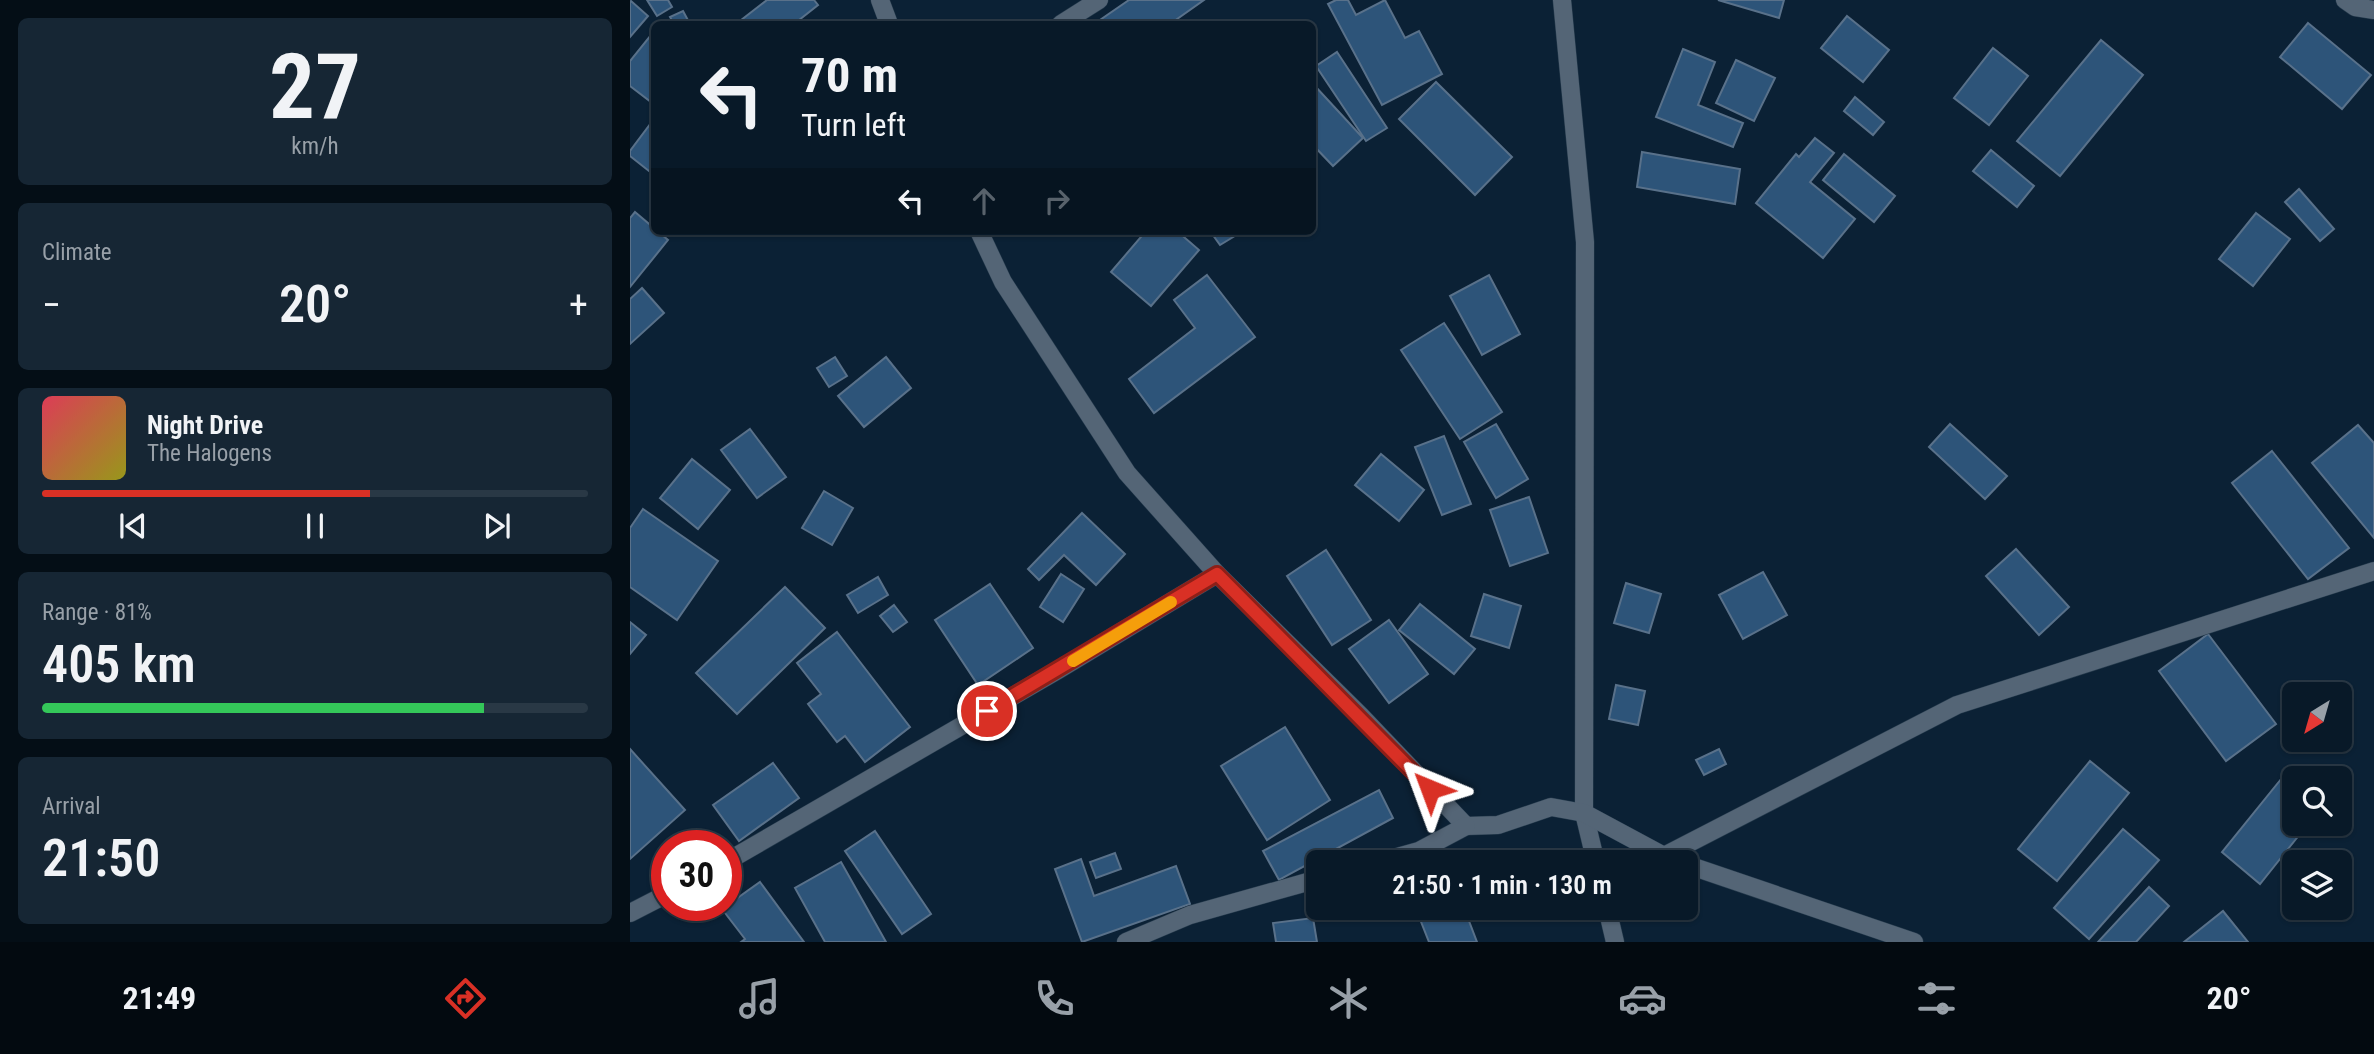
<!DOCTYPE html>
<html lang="en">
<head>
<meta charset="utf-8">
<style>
  body { margin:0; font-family:"Roboto Condensed",sans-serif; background:#162634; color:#f1f3f6; height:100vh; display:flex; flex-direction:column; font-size:26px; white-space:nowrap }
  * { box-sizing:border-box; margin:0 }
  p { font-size:23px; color:#98a0a8 }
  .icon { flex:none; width:38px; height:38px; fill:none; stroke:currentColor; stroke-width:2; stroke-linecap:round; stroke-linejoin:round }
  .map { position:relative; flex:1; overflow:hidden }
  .sheet { display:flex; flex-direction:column; gap:18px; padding:18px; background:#040e16; width:630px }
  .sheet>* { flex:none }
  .top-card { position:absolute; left:21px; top:21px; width:665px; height:214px; border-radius:10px; box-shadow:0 2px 5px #0004,0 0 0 2px #293845; background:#081928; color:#f1f3f6; overflow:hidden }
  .needle { width:46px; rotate:217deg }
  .controls { position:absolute; left:1652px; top:682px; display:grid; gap:14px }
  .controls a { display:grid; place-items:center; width:70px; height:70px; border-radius:10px; background:#081928; box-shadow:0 2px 5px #0004,0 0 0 2px #293845; font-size:35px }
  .speed { position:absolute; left:21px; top:830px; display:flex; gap:14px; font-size:35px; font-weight:700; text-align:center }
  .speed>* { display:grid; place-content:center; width:91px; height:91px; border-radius:50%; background:#081928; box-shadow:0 2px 5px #0004,0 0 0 2px #293845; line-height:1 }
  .speed .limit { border:10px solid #d22; background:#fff; color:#111 }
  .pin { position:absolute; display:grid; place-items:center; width:60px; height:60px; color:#fff; margin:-30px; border:4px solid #fff; border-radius:50%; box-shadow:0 2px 7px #0007 }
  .me { position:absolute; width:77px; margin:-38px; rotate:316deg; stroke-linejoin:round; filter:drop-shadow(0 0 5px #0008) }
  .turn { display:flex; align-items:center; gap:24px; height:147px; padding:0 35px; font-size:32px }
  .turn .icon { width:91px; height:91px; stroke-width:2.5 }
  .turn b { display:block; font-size:49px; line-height:60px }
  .lanes { display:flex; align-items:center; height:66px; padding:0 35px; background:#0003; justify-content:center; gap:35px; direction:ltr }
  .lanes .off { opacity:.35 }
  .big { font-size:52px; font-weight:600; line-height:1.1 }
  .sheet .widget { flex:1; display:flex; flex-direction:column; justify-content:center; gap:10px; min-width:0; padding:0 24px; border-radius:10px; background:#162634 }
  .sheet .dial { align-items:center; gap:0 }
  .dial b { font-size:91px; line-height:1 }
  .song { display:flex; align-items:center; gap:21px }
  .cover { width:84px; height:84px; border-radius:10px; background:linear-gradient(135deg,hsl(350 70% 55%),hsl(60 70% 35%)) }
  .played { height:7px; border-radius:4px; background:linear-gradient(90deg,#d93025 60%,#293845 60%) }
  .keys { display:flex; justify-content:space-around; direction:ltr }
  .heat { display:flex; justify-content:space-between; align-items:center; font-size:38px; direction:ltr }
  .charge { height:10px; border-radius:5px; background:linear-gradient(90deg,#34c759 81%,#293845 0) }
  .trip { position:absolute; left:676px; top:850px; width:392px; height:70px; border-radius:10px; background:#081928; box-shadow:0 2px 5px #0004,0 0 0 2px #293845; font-weight:600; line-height:70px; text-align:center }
  .tabs { display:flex; height:112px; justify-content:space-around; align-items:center; background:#030a10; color:#98a0a8 }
  .tabs .icon { width:49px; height:49px }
  .tabs .selected { color:#d93025 }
  .tabs b { font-size:32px; color:#f1f3f6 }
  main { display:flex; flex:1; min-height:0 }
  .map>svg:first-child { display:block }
  .building { fill:#2d5479; stroke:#59718a; stroke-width:2 }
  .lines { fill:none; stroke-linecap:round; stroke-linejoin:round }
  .street-casing { stroke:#263b4d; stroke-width:19 }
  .street { stroke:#546576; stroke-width:18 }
  .route-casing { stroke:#8d1f18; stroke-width:18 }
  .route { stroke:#d93025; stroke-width:12 }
  .slow { stroke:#f59e0b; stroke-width:12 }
</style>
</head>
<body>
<main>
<section class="sheet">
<div class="widget dial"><b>27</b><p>km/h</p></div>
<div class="widget"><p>Climate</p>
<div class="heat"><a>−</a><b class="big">20°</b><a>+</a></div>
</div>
<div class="widget">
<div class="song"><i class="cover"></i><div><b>Night Drive</b><p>The Halogens</p></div></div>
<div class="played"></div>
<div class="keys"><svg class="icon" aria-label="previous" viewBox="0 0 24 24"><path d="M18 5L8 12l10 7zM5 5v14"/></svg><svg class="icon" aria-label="pause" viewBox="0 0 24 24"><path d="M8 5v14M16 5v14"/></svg><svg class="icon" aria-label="next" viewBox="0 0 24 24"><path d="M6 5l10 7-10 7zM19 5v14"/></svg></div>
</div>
<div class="widget"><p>Range · 81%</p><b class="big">405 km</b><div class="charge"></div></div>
<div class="widget"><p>Arrival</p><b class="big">21:50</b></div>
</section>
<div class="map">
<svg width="1744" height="942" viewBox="0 0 1744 942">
  <rect width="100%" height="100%" fill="#0b2135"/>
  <g class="building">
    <path d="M17,0H38L42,7L27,16Z"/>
    <path d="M137,0H184L188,5L164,24H106Z"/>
    <path d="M499,0H574L540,24H473L470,20Z"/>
    <path d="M706,0H718L726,15L755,0L775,38L789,31L812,74L752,105L698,4Z"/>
    <path d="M1088,0H1154L1149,18Z"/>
    <path d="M1,1L18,16L0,37V3Z"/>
    <path d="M53,11L60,24H44L40,17Z"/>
    <path d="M1217,16L1259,50L1233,82L1191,48Z"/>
    <path d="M1678,23L1741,75L1712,109L1650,57Z"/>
    <path d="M21,35L24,38V98L21,102L0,86V61Z"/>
    <path d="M1471,40L1513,75L1430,176L1387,141Z"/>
    <path d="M1363,48L1398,76L1359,125L1324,98Z"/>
    <path d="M1053,49L1085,62L1068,105L1113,123L1103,147L1026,117Z"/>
    <path d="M707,52L757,128L736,141L686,66Z"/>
    <path d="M1106,60L1145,78L1124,121L1086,103Z"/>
    <path d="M806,82L882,157L845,195L769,119Z"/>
    <path d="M684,85L733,138L703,166L682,144Z"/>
    <path d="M1225,97L1254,122L1243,135L1214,111Z"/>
    <path d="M24,119V175L0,156V151Z"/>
    <path d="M1185,138L1204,153L1180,182L1225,219L1193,258L1126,203L1166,154L1169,157Z"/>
    <path d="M1361,150L1404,186L1387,207L1343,171Z"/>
    <path d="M1012,152L1110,169L1105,204L1007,187Z"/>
    <path d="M1214,154L1265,196L1244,222L1193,180Z"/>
    <path d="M1669,189L1704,229L1690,241L1655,202Z"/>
    <path d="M5,212L38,240L0,287V218Z"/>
    <path d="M1626,213L1660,239L1623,286L1589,259Z"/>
    <path d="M516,231H547L569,250L521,306L481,272Z"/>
    <path d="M580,231H613L590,245Z"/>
    <path d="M577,275L625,337L524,413L499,379L565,328L544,300Z"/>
    <path d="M859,275L890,334L852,355L820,296Z"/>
    <path d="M12,288L34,313L0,344V299Z"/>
    <path d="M814,323L872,412L830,439L771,350Z"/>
    <path d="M205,357L217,376L199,387L187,368Z"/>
    <path d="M256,357L281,388L234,427L208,396Z"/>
    <path d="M866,424L898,479L866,498L834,442Z"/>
    <path d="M1320,424L1377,476L1355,499L1299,447Z"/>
    <path d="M1728,425L1744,443V538L1682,463Z"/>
    <path d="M120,429L156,477L127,498L91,450Z"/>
    <path d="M814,436L841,504L812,515L785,447Z"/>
    <path d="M1642,451L1719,548L1678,579L1602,483Z"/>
    <path d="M751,454L794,490L769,521L725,485Z"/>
    <path d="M62,459L100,490L68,529L30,498Z"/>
    <path d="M194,491L223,508L202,545L172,528Z"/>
    <path d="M899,497L918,553L880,566L860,510Z"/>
    <path d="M13,509L88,561L47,620L0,587V528Z"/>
    <path d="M452,513L495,554L466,585L434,555L409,580L398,569Z"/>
    <path d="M1386,549L1439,607L1409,635L1356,576Z"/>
    <path d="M696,550L741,620L702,645L657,576Z"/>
    <path d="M1133,572L1157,615L1113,639L1089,595Z"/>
    <path d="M431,574L454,589L433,622L410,607Z"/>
    <path d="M248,577L258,595L228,613L217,595Z"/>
    <path d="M996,583L1031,594L1019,633L984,623Z"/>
    <path d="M360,584L403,648L348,685L305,620Z"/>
    <path d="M155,587L195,628L107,714L66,673Z"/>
    <path d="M854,594L891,606L879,648L841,636Z"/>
    <path d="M790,604L845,649L824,674L769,630Z"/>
    <path d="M264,605L277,622L263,632L250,616Z"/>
    <path d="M759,620L798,674L759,703L719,649Z"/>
    <path d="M0,622L16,635L0,654Z"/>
    <path d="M207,632L280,727L235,762L215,736L207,742L178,704L191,694L167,663Z"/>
    <path d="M1578,634L1646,724L1596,761L1529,671Z"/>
    <path d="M986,685L1015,691L1008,725L979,719Z"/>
    <path d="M655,727L700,800L637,840L591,766Z"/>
    <path d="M0,749L55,810L0,859Z"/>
    <path d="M1089,749L1096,764L1074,775L1066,760Z"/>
    <path d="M1460,761L1499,793L1427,881L1388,849Z"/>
    <path d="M143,763L169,798L109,841L83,805Z"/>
    <path d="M1660,768L1674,779H1664V824H1678L1630,884L1592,852Z"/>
    <path d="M749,790L763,818L649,880L633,851Z"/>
    <path d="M1493,829L1529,860L1459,939L1424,908Z"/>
    <path d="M245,831L301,914L272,934L215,851Z"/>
    <path d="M485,853L491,869L466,878L460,862Z"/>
    <path d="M451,859L464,896L546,866L560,904L452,942L425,869Z"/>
    <path d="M211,862L256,942H195L165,888Z"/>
    <path d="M130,882L174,942H111L115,939L92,909Z"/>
    <path d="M1519,887L1539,906L1506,942H1468Z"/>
    <path d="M803,908H834L847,942H799L788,914Z"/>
    <path d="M1593,911L1618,942H1554Z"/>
    <path d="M683,918L687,942H646L643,923Z"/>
  </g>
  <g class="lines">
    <defs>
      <g id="street">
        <path d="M250,0L259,24"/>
        <path d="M932,0L955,242L954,813L966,863"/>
        <path d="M1715,0L1725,7L1744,10"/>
        <path d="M431,24L469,0"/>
        <path d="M349,231L373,282L497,473L587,574L731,716L836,826L868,825L921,807L954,813L1034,856L1053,863"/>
        <path d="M1034,856L1327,705L1744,571"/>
        <path d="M96,862L428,670L587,574"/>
        <path d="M746,863L789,851L836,826"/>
        <path d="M1055,864L1284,942"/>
        <path d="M977,908L985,942"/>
        <path d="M0,913L37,894"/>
        <path d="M496,942L560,915L688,879"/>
      </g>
    </defs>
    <use href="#street" class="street-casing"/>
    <use href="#street" class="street"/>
  </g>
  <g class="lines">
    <defs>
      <path id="route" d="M357,711L587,574L800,789"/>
    </defs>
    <use href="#route" class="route-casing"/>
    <use href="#route" class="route"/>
    <path class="slow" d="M443,661L541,602"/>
  </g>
</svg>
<div class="controls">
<a><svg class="needle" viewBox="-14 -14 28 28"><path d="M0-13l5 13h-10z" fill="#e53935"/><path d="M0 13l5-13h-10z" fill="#98a0a8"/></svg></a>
<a><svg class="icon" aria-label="search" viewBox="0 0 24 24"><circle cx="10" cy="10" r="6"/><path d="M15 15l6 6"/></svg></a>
<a><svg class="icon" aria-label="layers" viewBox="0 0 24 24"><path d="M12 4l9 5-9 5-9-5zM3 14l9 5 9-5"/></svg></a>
</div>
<div class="speed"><div class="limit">30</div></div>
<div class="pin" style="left:357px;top:711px;background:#d93025"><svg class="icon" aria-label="arrive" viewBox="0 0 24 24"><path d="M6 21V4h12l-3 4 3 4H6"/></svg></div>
<svg class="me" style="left:800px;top:789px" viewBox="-20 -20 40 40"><path d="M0-17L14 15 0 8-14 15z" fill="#d93025" stroke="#fff" stroke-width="4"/></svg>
<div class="trip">21:50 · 1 min · 130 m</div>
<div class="top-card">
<div class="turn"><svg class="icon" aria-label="left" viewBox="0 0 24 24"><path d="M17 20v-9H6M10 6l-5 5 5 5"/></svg><div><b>70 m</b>Turn left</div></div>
<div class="lanes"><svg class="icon" aria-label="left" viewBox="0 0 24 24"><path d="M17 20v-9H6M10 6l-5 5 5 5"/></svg><svg class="icon off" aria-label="ahead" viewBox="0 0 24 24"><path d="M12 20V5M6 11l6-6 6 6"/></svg><svg class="icon off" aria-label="right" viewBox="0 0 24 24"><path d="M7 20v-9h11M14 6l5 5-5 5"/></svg></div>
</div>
</div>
</main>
<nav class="tabs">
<b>21:49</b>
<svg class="icon selected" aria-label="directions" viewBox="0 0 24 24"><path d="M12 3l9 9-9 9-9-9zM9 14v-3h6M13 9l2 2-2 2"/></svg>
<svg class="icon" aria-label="music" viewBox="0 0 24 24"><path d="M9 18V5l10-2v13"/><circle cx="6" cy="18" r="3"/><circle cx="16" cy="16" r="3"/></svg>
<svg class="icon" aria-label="phone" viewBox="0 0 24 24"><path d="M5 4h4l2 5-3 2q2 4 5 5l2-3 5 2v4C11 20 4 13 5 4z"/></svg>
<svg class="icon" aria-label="climate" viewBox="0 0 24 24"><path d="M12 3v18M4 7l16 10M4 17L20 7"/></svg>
<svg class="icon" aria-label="car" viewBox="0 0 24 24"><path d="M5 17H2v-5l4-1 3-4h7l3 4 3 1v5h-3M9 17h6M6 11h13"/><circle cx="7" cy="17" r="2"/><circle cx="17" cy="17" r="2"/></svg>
<svg class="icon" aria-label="filters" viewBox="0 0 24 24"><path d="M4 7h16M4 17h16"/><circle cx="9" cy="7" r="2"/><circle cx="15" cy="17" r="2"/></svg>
<b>20°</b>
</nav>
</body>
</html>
